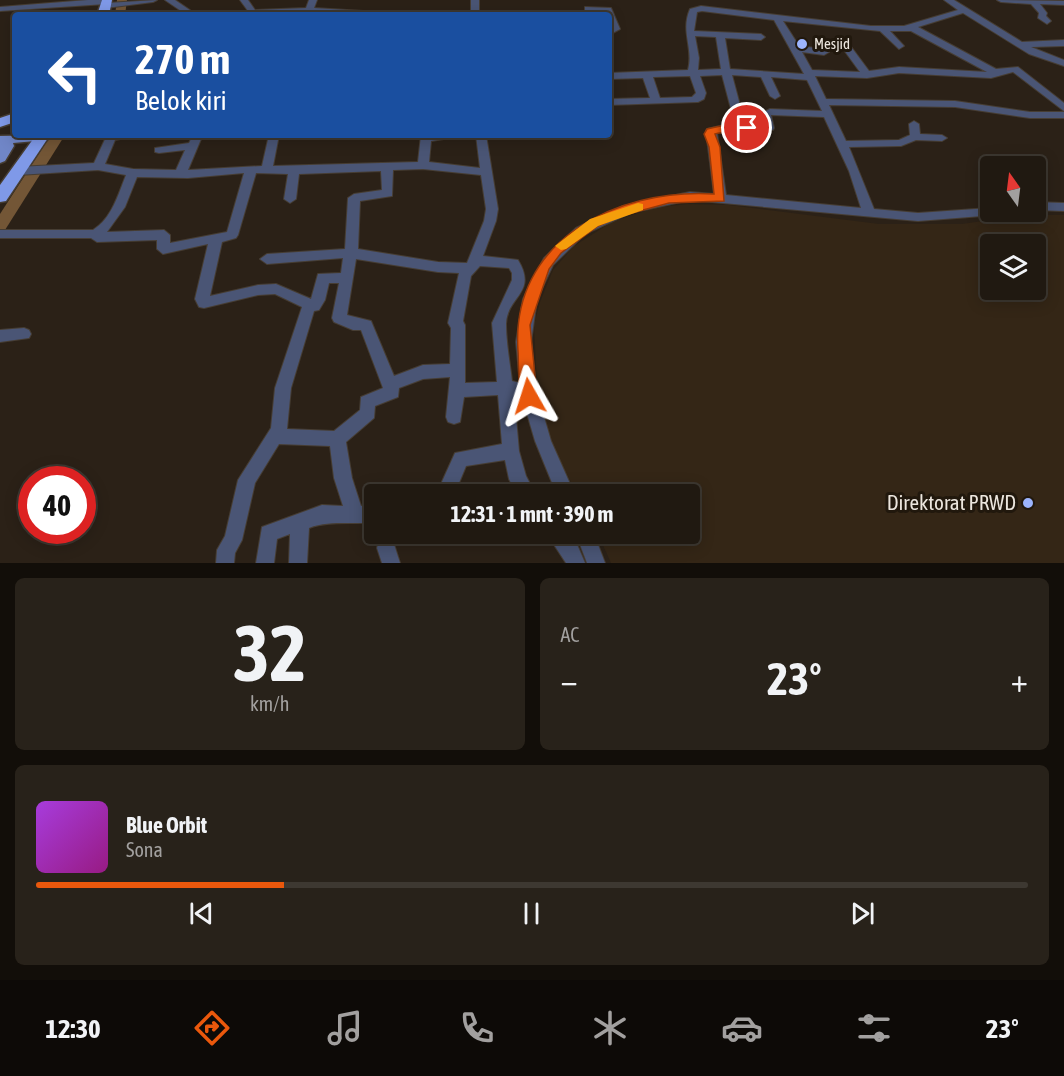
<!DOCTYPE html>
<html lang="id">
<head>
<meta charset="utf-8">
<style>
  body { margin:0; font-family:"Asap Condensed",sans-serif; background:#28221a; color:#f1f3f6; height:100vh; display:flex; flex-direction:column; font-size:22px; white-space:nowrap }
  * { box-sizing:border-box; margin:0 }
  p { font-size:20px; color:#a2a09f }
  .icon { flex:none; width:33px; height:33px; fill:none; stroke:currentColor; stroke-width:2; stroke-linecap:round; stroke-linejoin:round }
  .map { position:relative; height:563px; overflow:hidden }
  .drawer { display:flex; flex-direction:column; gap:15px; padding:15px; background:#120e09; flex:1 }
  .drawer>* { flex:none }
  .top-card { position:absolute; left:12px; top:12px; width:600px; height:126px; border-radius:6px; box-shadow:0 3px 15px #0003,0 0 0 2px #3d3831; background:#1a4fa0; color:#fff; overflow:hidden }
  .needle { width:39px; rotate:346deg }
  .buttons { position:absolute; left:980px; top:156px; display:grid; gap:12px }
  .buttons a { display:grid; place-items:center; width:66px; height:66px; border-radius:6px; background:#201911; box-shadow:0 3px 15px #0003,0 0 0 2px #3d3831; font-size:30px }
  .speed { position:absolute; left:18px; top:466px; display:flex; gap:12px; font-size:30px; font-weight:700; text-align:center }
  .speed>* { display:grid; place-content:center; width:78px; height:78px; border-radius:50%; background:#201911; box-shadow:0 3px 15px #0003,0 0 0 2px #3d3831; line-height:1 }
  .speed .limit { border:9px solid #d22; background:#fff; color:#111 }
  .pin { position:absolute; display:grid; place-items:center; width:51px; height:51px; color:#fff; margin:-26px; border:3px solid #fff; border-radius:50%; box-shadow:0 2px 6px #0007 }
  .me { position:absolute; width:66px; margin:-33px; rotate:354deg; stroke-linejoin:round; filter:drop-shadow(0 0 4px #0008) }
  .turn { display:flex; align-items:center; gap:21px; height:126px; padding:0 24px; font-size:27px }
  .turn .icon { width:78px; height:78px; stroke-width:2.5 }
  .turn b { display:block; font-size:42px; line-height:51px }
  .big { font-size:45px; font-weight:700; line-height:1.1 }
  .drawer .widget { flex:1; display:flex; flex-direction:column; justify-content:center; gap:9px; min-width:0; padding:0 21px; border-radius:9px; background:#28221a }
  .drawer .dial { align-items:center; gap:0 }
  .dial b { font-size:78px; line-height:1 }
  .song { display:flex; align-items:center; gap:18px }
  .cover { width:72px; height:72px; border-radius:9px; background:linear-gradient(135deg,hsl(280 70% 55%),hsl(310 70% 35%)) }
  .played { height:6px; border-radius:3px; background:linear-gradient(90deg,#ea580c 25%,#3d3831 25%) }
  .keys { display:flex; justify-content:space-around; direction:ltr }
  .heat { display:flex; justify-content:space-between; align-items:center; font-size:33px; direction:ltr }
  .drawer .tiles { flex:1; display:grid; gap:15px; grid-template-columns:1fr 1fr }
  .widget:last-child { grid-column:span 2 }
  .trip { position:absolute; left:364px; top:484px; width:336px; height:60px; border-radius:6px; background:#201911; box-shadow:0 3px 15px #0003,0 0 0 2px #3d3831; font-weight:700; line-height:60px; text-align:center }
  .menu { display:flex; height:96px; justify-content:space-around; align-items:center; background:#0d0a07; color:#a2a09f }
  .menu .icon { width:42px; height:42px }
  .menu .current { color:#ea580c }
  .menu b { font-size:27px; color:#f1f3f6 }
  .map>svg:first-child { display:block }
  .built { fill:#342616; fill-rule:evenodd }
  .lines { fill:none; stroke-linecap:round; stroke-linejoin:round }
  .river { fill:#735636; fill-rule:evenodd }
  .minor-casing { stroke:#463d33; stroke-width:2 }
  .major-casing { stroke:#463d33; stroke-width:3 }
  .highway-casing { stroke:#463d33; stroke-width:3 }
  .minor { fill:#4a5575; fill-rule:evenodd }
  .major { fill:#7086c7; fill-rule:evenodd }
  .highway { fill:#7f99e8; fill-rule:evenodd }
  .route { fill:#ea580c; stroke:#983908; stroke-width:1.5 }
  .slow { fill:#f59e0b }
  .poi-dot { fill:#9cb4fd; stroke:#21180d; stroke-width:2 }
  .labels { text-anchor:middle; stroke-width:6; stroke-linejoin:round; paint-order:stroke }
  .far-poi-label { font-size:15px; fill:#ece6de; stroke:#21180d; text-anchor:start }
  .near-poi-label { font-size:21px; fill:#ece6de; stroke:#21180d; text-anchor:end }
</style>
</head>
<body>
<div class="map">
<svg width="1064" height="563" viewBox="0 0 1064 563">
  <rect width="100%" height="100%" fill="#2b2117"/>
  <path class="built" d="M687,204L729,205L879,224H962L1025,215H1064V563H611L598,534H690V495H578L548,439L538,405L534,325L540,302L553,270L574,246L612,222L653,208ZM990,244H1035V290H990Z"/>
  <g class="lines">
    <g class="river">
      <path d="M117,0H127L125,15H115Z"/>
      <path d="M51,135H65L5,230L0,231V214Z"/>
    </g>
    <defs>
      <g id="minor">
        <path d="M88,0H110L107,3L157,0L153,2L106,8L102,6L106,4L0,11V7Z"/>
        <path d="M165,0H175L197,15H187Z"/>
        <path d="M240,0H248L255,10L306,8L309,0H317L314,8L380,12L384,15L312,13L311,15H303L304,13L251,15Z"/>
        <path d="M471,0H479V15H424L428,12H471Z"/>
        <path d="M944,0H954L1022,42L1064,40V46L1031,47L1064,60V66L1029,54L963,13L918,27L996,69L1018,67L1064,103V111L1013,72L991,78L899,73L867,78L815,76L826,99L955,101L1030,112H1064V118H1030L955,107L829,105L846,141L899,140L910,135L909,124L914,121L919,124L920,134L942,135L947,138L942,141L916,140L901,146L849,147L874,209L918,213L990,208V212H997L995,215L918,221L690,200L630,213L585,234L553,265L537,299L531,342L536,389L551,441L575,495H557L535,441L521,393L514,395L519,451L526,476L536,495H517L509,479L505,460L466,466L454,495H436L455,453L502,444L498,395L464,397L460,422L454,424L448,422L446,417L450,377L423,379L399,388L398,397L375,406L374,418L346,442L352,478L361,506L375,504V522C353,525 330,520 309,528L307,563H289L290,534L277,539L274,563H256L262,527L322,505L343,506L334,478L330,446L279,444L255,483L242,540L235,553L234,563H216L217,550L225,536L238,480L271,428L275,388L302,307L275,294L258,295L204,308L199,307L195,299L208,244L163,254L157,249V240L97,242L91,238H0V230H93C112,218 118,195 126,175L98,170L18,175L12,171L18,167L94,163L107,135H132L131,137L115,140L105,164L133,169L176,170L185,150L159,153L155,152V148L189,143L192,137H200L201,139L188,170L262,166L269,135H279L273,166L418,162L421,135H455L450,138L431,141L429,162L480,168L476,135H486L498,209L496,221L483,256L518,260C538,293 507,296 506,324C506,343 510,363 512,381L520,383L516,342L523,299L544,258L576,228L623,206L690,192L714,194L706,131L707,129L728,124L763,125L760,114L770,109L822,111L807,80L771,77L780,96L775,99L770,96L761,77L732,75L741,109L736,112L731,109L722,75L700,76L706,93L704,99L698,102L609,105V99L650,98L643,78L609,79V73L688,70C694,48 680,32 690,9L701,6L871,26H904L958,10ZM702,11L774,20L804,74L730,69L725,38L761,40L765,37L761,34L694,31L697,12ZM783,21L880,31L899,49L904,46L890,31H911L987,72L899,67L869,71L849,44L846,43L841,46L860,72L812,70L802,52L824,55L829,52L824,49L799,46ZM695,36L716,37L721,69L698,70L699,58ZM690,76L696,93L692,97L660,98L653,77ZM771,115L824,117L849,171L861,208L726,195L717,133L728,130H773L774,128ZM423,169L481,175L486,209L484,221L467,263L438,262L358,249L360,201L392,196L393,170ZM381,171L382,190L354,194L348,198L345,249L267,254L260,259L267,264L343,258L341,273L318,274L311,299L276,284L258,285L210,296L222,242L236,238L238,235L256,173L288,174L284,199L290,203L296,199L299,174ZM244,173L227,232L170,243V235L164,230L107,232L125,207L137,177L188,178ZM356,259L438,272L459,273L448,323L451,328L450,364L423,365L394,376L371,321L347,315ZM480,266L509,268L512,273V280L492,323L497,382L465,383V325L463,321L471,276ZM329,283H339L332,318L334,322L353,330H361L383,388L361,397L360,410L334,431L287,429L291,388L314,311L319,310L325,300Z"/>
        <path d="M997,0L1064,1V5L1040,4L1047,13L1046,16L1051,21L1047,24L1038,18L1039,13L1031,4L1001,2Z"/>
        <path d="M585,7L611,8L620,29L609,35V29L611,28L609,15L605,12L585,11Z"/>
        <path d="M1035,202L1064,203V211L1035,210Z"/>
        <path d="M24,328L29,330L31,334L29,338L0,342V330Z"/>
        <path d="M547,534H568L576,542L585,563H566Z"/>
        <path d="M576,534H594L605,563H587Z"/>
        <path d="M386,539L393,541L400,563H382L377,548L379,541Z"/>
      </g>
      <path id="major" d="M48,135L47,140L13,143L14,146L5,161L0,163V136Z"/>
      <g id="highway">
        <path d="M102,0H112L109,15H97Z"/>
        <path d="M15,113V122L0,127V118Z"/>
        <path d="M36,135H50L6,201L0,202V185Z"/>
      </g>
    </defs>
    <use href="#minor" class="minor-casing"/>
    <use href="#major" class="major-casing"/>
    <use href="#highway" class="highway-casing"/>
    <use href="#minor" class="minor"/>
    <use href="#major" class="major"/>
    <use href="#highway" class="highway"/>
  </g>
  <path class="route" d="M725,125H747L753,128C743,135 727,130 715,134L720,147L724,201L669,203L621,216L598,226L561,253L549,269L530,325L537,396L535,401H523C517,387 519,366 518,351C510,241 616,188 714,194L709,147L704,134L707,129Z"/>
  <path class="slow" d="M638,203L643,204V210L598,226L566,249L561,250L555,246L590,219Z"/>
  <g class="poi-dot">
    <circle cx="802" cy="44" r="6"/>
    <circle cx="1028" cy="503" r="6"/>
  </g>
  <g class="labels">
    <g class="far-poi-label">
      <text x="814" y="49">Mesjid</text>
    </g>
    <g class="near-poi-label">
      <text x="1016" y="510">Direktorat PRWD</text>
    </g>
  </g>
</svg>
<div class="buttons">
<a><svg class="needle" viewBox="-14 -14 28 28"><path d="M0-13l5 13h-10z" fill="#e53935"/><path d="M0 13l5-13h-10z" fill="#a2a09f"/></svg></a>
<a><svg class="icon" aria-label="layers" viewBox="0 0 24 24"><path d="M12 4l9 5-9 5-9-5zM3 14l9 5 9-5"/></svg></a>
</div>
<div class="speed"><div class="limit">40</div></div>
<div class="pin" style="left:747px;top:128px;background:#d93025"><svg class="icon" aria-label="arrive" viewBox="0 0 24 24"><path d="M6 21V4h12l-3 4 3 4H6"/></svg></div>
<svg class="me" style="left:529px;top:396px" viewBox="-20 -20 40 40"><path d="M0-17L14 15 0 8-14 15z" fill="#ea580c" stroke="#fff" stroke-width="4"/></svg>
<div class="trip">12:31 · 1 mnt · 390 m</div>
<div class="top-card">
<div class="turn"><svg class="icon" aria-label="left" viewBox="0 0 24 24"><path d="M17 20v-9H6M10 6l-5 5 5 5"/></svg><div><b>270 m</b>Belok kiri</div></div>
</div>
</div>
<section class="drawer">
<div class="tiles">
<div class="widget dial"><b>32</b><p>km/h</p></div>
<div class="widget"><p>AC</p>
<div class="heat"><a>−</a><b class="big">23°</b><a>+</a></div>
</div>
<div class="widget">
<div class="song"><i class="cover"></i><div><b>Blue Orbit</b><p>Sona</p></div></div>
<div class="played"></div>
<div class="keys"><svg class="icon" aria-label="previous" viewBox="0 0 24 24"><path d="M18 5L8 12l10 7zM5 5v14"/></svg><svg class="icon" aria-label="pause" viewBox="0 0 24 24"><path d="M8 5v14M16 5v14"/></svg><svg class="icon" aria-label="next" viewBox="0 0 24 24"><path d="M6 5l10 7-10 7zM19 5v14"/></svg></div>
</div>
</div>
</section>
<nav class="menu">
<b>12:30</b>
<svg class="icon current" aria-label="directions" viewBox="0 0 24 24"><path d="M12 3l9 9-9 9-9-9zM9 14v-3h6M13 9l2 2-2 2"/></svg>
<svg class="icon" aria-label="music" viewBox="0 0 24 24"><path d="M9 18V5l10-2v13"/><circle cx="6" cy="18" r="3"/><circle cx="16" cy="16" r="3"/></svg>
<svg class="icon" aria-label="phone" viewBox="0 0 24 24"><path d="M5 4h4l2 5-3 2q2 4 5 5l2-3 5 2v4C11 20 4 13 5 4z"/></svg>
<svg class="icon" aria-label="climate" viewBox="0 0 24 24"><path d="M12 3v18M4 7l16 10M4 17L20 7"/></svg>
<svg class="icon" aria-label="car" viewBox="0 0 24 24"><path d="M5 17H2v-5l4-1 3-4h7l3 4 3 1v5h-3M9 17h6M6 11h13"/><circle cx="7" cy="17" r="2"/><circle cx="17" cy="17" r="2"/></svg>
<svg class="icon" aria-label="filters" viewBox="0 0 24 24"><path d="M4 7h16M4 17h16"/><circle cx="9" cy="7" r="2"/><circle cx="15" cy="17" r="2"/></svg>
<b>23°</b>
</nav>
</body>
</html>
